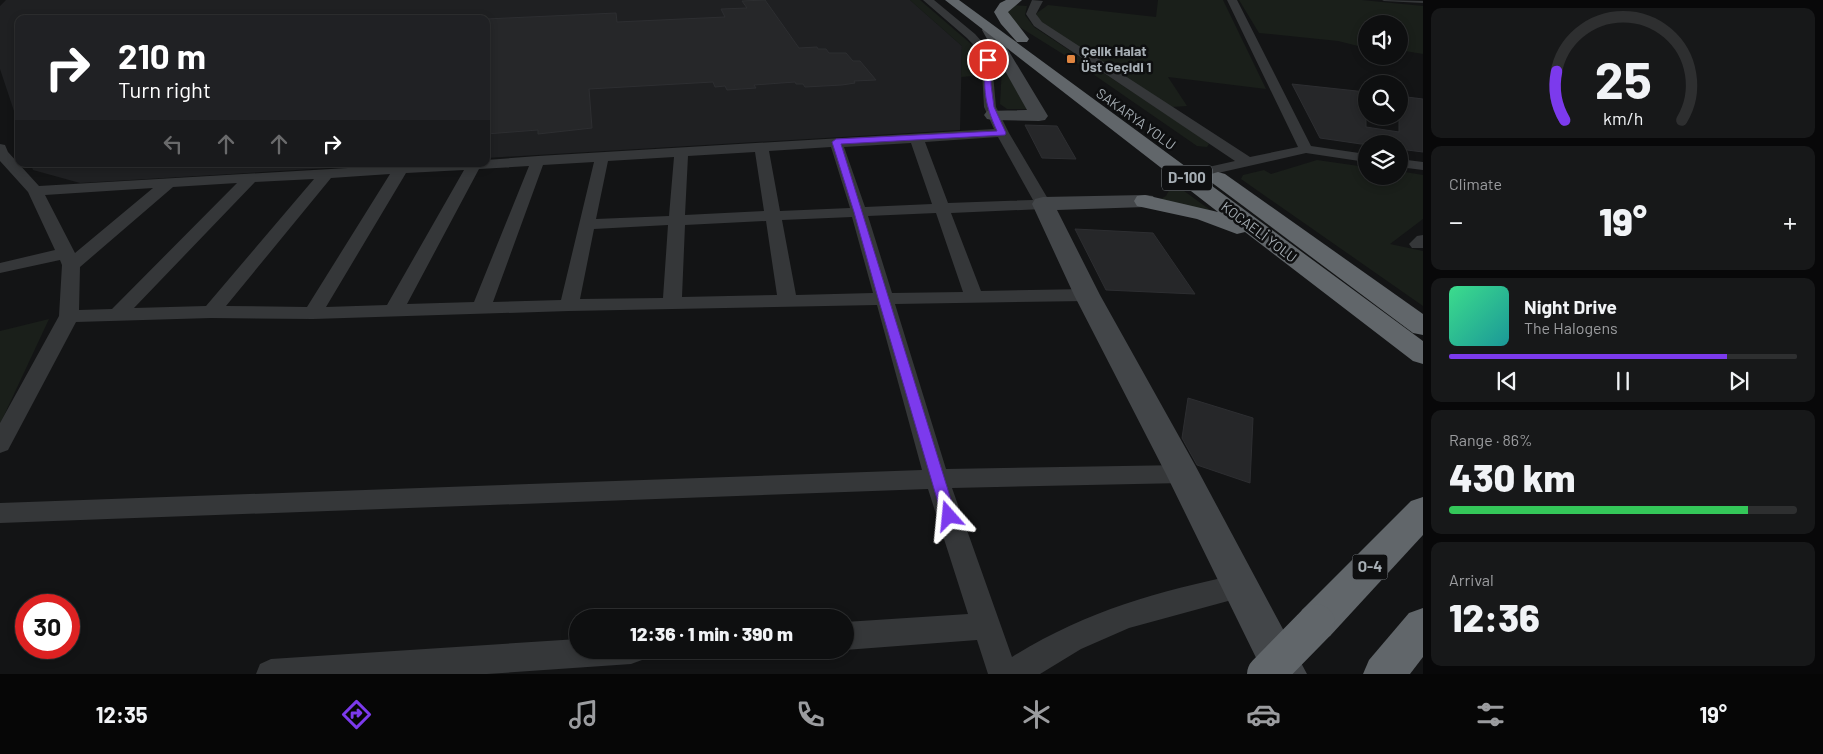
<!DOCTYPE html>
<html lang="en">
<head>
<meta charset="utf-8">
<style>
  body { margin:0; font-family:Barlow,sans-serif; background:#171819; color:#f1f3f6; height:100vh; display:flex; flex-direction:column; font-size:19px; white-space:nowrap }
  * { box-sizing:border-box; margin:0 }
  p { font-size:16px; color:#9b9c9f }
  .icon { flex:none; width:28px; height:28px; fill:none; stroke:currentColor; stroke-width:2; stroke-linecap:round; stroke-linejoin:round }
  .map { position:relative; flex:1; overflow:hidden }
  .side { display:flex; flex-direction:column; gap:8px; padding:8px; background:#080809; width:400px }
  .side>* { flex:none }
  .top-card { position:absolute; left:15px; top:15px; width:475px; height:152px; border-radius:10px; box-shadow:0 2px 8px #0003,0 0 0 1px #2e2f30; background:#202124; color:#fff; overflow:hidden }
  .fabs { position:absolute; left:1358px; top:15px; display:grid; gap:10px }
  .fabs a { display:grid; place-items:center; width:50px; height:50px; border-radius:50%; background:#0e0f10; box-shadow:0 2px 8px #0003,0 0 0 1px #2e2f30; font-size:25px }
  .speed { position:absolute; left:15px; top:594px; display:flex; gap:10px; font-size:25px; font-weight:700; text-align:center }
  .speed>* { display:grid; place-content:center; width:65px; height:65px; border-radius:50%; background:#0e0f10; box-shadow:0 2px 8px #0003,0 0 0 1px #2e2f30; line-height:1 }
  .speed .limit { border:8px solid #d22; background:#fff; color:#111 }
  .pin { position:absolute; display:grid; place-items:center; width:42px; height:42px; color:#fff; margin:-21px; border:2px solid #fff; border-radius:50%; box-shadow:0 1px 5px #0007 }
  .me { position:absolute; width:55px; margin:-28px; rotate:342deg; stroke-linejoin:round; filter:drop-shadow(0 0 4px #0008) }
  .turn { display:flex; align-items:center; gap:18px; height:105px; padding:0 20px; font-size:22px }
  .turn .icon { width:65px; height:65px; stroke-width:2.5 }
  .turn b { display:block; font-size:35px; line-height:42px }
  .lanes { display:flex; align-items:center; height:48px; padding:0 20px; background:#0003; justify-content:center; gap:25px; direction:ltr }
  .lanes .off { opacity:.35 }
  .big { font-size:38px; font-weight:800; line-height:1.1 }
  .side .widget { flex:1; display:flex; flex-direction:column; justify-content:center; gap:8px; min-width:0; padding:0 18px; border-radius:10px; background:#171819 }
  .side .dial { align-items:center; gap:0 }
  .dial svg { height:130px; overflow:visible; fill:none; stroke:#2e2f30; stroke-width:7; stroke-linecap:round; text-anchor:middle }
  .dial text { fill:#f1f3f6; stroke:none }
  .song { display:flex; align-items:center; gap:15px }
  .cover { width:60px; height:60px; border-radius:8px; background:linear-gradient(135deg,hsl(150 70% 55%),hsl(180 70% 35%)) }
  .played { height:5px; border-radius:2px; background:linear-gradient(90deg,#7c3aed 80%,#2e2f30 80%) }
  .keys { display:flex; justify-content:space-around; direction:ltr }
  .heat { display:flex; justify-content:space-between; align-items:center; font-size:28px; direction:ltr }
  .charge { height:8px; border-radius:4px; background:linear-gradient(90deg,#34c759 86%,#2e2f30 0) }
  .trip { position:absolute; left:569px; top:609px; width:285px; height:50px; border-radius:25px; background:#0e0f10; box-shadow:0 2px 8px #0003,0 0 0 1px #2e2f30; font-weight:800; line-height:50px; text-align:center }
  .tabs { display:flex; height:80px; justify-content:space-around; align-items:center; background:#060606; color:#9b9c9f }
  .tabs .icon { width:35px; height:35px }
  .tabs .current { color:#7c3aed }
  .tabs b { font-size:22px; color:#f1f3f6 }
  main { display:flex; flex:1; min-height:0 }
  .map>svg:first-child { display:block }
  .built { fill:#1f2022 }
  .green { fill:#1a1f1a }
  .building { fill:#262729; stroke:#2d2e31 }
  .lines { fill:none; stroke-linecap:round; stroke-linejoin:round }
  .lane { fill:#353739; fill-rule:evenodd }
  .street { fill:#353739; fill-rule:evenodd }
  .secondary { fill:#434649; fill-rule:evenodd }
  .highway { fill:#61666a; fill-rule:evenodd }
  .highway-bridge { stroke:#61666a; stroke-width:38 }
  .route { fill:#7c3aed; stroke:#51269a }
  .poi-dot { fill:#e08540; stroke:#0e0f10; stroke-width:2 }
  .labels { text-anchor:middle; stroke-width:5; stroke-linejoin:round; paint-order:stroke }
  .far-poi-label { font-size:14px; font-weight:bold; fill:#a6aeb4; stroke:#0e0f10; text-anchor:start }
  .far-street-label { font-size:14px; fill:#a6aeb4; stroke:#0e0f10 }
  .shield { fill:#0e0f10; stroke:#787e83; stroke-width:1 }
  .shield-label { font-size:15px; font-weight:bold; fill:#a6aeb4 }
</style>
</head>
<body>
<main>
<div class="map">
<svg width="1423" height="674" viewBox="0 0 1423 674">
  <rect width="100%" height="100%" fill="#131415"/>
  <g class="built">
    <path d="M6,0H910L962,46L960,130L486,158V19H19V126L0,69V6Z"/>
    <path d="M31,164H396L80,183L33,170Z"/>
  </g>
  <g class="green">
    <path d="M910,0H920L978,50L980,56L973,63V76L961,77L962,46Z"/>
    <path d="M1158,0H1223L1266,89L1168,77L1187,106L1172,107L1072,44L1036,18L1037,13L1048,5L1156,17Z"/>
    <path d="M1239,0H1362L1423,6V54L1399,50V24H1366V48L1338,41L1259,33Z"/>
    <path d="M1014,5L1027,6L1025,15L1034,27L1202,138L1209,144L1207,147L1197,146L1074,61L1018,26L1007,13L1008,9Z"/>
    <path d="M1002,67L1028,107L1027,109H1007L1000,104Z"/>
    <path d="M1317,160L1366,167V176H1399V171L1423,175V219L1390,244L1423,251V306L1241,179L1243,175L1264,170L1271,174Z"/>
    <path d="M1173,183L1213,212L1157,201L1166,196Z"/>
    <path d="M49,319L0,424V331Z"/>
  </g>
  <g class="building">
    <path d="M765,0L799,48L817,47L818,49H826L829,53H846L853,61H860L876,80L854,81L855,83L842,85L805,87L803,84H796L795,82L754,85L756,88L727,90L725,86L715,87L713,82L589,89L592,128L538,134V130L486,134V19L616,13L617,22L725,17L721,9L747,8L742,1Z"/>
    <path d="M1292,84L1366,92V127L1399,132V96L1423,99V152L1399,149V144H1361L1320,138Z"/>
    <path d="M1025,125L1057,126L1076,159L1042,158Z"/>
    <path d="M1075,229L1153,233L1195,294L1106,290Z"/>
    <path d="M1188,398L1253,418L1250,483L1197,465L1182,438Z"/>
  </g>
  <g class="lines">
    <path class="lane" d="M1382,0L1423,1V3L1384,1Z"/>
    <g class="street">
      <path d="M923,0H934L975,34L991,52L996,107L1009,133L1051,204L1049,207L1043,209L951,213L981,291L1087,289L1094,291L1096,295L1094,299L1087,301L895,304L946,469L1183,465L1192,467L1195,474L1192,481L1183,483L952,488L1012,657C1086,611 1156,592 1240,574L1250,577L1254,586L1250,595L1129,628L1081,649L1040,674H988L977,640L845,650V622L968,614L928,489L0,523V503L922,470L877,305L569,311L313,319L211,318L76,322L8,450L0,453V423L59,316L62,265L60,260L0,273V263L55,250L28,192L0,161V144L5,145L8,152L39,186L416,164H486V160L538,156L994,129L984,107L981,53L967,38ZM998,137L1033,200L948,203L925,142ZM911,143L932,204L865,207L844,147ZM831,147L850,208L780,211L769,151ZM755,152L764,211L685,215L688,156ZM674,157L669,216L596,219L608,161ZM594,162L561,300L493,302L543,165ZM529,166L474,302L407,304L479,169ZM464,170L387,305L326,307L406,173ZM390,174L307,307L226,306L331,178ZM314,179L206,306L134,308L255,182ZM237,183L112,309L79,310L80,267L173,187ZM153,188L75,253L45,195ZM936,213L963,292L892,293L868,216ZM852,217L873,293L796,295L782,220ZM766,221L777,295L682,297L685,225ZM668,225L663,298L580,299L594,229Z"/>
      <path d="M1032,0L1043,1L1036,14L1042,22L1250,157L1298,147L1227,0H1237L1311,146L1366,154V162L1306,153L1209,175L1204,174L1202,171L1204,168L1235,161L1034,26L1026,14Z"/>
      <path d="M1399,159L1423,162V170L1399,167Z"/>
      <path d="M1423,235V248H1412L1409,244L1417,236Z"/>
      <path d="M578,639V650H646L642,660L631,664L487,674H256L260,664L271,659Z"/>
    </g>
    <g class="secondary">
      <path d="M989,26L994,27L996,30L1048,116L1045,120L1039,121L993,120L987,119L984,115L987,111L1027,110L982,30L984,27Z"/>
      <path d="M1145,195L1153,196L1156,201L1153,206L1145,207L1057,210L1100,295L1195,465L1307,674H1264L1166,474L1074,295L1032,204L1035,199L1043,197Z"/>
    </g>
    <g class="highway">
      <path d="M945,0H959L1423,341V364L1413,361L1245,232L1237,234L1197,219L1137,206L1134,201L1137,196L1145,195L1218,212Z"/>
      <path d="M1006,0H1022L1008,12L1029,39L1027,42H1017L1001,24L994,12L1000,3Z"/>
      <path d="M1218,172L1225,174L1423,314V335L1413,333L1211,182L1208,178L1211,174Z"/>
      <path d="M1423,497V535L1330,636L1316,641L1302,636L1296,623L1302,610L1411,501Z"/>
      <path d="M1423,608V657L1410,674H1363L1369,660L1409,613Z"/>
    </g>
    <path class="highway-bridge" d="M1266,674L1316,623"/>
  </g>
  <path class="route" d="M988,58L991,60V85L994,107L1006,133L1005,135L841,144L956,516L954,520L949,521L944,520L942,516L878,298L854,212L832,142L836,139L997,131C984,102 984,91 985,60Z"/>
  <rect class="poi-dot" x="1066" y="54" width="10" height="10" rx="2.5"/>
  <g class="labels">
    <g class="far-poi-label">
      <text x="1081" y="56">Çelik Halat<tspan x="1081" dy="16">Üst Geçidi 1</tspan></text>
    </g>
    <g class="far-street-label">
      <text transform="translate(1136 119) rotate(36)" y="5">SAKARYA YOLU</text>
      <text transform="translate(1259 232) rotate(37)" y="5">KOCAELİ YOLU</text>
    </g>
    <g class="shield">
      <rect x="1162" y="165.5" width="50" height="25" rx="4"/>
      <rect x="1352.5" y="554.5" width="35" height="25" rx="4"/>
    </g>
    <g class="shield-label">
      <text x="1187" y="183">D-100</text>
      <text x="1370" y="572">O-4</text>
    </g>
  </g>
</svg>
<div class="fabs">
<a><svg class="icon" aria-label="sound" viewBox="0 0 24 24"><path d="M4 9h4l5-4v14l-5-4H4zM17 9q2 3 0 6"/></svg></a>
<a><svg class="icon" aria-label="search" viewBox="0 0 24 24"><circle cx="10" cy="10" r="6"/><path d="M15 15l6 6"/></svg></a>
<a><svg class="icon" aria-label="layers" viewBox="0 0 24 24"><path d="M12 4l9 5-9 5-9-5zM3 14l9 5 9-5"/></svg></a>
</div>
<div class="speed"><div class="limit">30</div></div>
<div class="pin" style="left:988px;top:60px;background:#d93025"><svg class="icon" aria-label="arrive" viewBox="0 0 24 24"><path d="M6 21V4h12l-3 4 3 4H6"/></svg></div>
<svg class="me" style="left:949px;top:516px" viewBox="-20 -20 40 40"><path d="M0-17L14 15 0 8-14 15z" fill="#7c3aed" stroke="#fff" stroke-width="4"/></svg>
<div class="trip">12:36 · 1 min · 390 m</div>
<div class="top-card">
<div class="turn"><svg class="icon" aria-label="right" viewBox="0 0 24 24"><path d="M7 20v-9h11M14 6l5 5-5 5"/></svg><div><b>210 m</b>Turn right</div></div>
<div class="lanes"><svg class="icon off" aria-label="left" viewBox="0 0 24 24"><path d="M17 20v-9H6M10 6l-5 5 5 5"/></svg><svg class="icon off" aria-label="ahead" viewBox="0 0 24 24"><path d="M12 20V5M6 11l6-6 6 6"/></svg><svg class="icon off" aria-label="ahead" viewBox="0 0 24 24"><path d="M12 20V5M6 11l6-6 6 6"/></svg><svg class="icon" aria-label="right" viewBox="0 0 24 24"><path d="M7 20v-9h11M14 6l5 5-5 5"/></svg></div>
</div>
</div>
<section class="side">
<div class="widget dial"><svg viewBox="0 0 100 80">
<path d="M14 69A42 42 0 1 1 86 69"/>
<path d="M14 69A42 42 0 0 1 9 39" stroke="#7c3aed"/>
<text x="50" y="56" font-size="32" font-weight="700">25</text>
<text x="50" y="72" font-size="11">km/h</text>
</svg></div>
<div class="widget"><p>Climate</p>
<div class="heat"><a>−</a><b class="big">19°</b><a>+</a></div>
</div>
<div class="widget">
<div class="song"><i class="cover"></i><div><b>Night Drive</b><p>The Halogens</p></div></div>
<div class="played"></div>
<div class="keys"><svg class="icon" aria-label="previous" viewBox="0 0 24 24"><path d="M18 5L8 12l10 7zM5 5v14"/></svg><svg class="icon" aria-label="pause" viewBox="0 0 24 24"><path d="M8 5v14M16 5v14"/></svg><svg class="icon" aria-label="next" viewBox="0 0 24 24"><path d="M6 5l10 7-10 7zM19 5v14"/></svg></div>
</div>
<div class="widget"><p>Range · 86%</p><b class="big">430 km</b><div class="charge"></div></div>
<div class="widget"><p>Arrival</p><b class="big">12:36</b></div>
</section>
</main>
<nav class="tabs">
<b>12:35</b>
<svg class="icon current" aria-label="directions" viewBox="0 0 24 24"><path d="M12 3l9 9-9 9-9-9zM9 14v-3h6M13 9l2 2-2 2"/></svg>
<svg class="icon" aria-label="music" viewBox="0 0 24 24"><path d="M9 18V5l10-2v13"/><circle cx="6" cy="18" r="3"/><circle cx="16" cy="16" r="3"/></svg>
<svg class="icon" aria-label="phone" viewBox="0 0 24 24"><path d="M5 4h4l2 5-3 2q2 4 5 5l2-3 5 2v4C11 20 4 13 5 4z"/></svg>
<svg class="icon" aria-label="climate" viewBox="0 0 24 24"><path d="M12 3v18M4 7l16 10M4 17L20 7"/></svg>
<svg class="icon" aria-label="car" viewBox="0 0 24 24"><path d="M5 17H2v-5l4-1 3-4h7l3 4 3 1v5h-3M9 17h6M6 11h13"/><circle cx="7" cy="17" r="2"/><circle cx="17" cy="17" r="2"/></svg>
<svg class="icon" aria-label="filters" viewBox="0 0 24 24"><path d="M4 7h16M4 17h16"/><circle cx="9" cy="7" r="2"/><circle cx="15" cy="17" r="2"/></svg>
<b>19°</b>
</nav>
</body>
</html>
